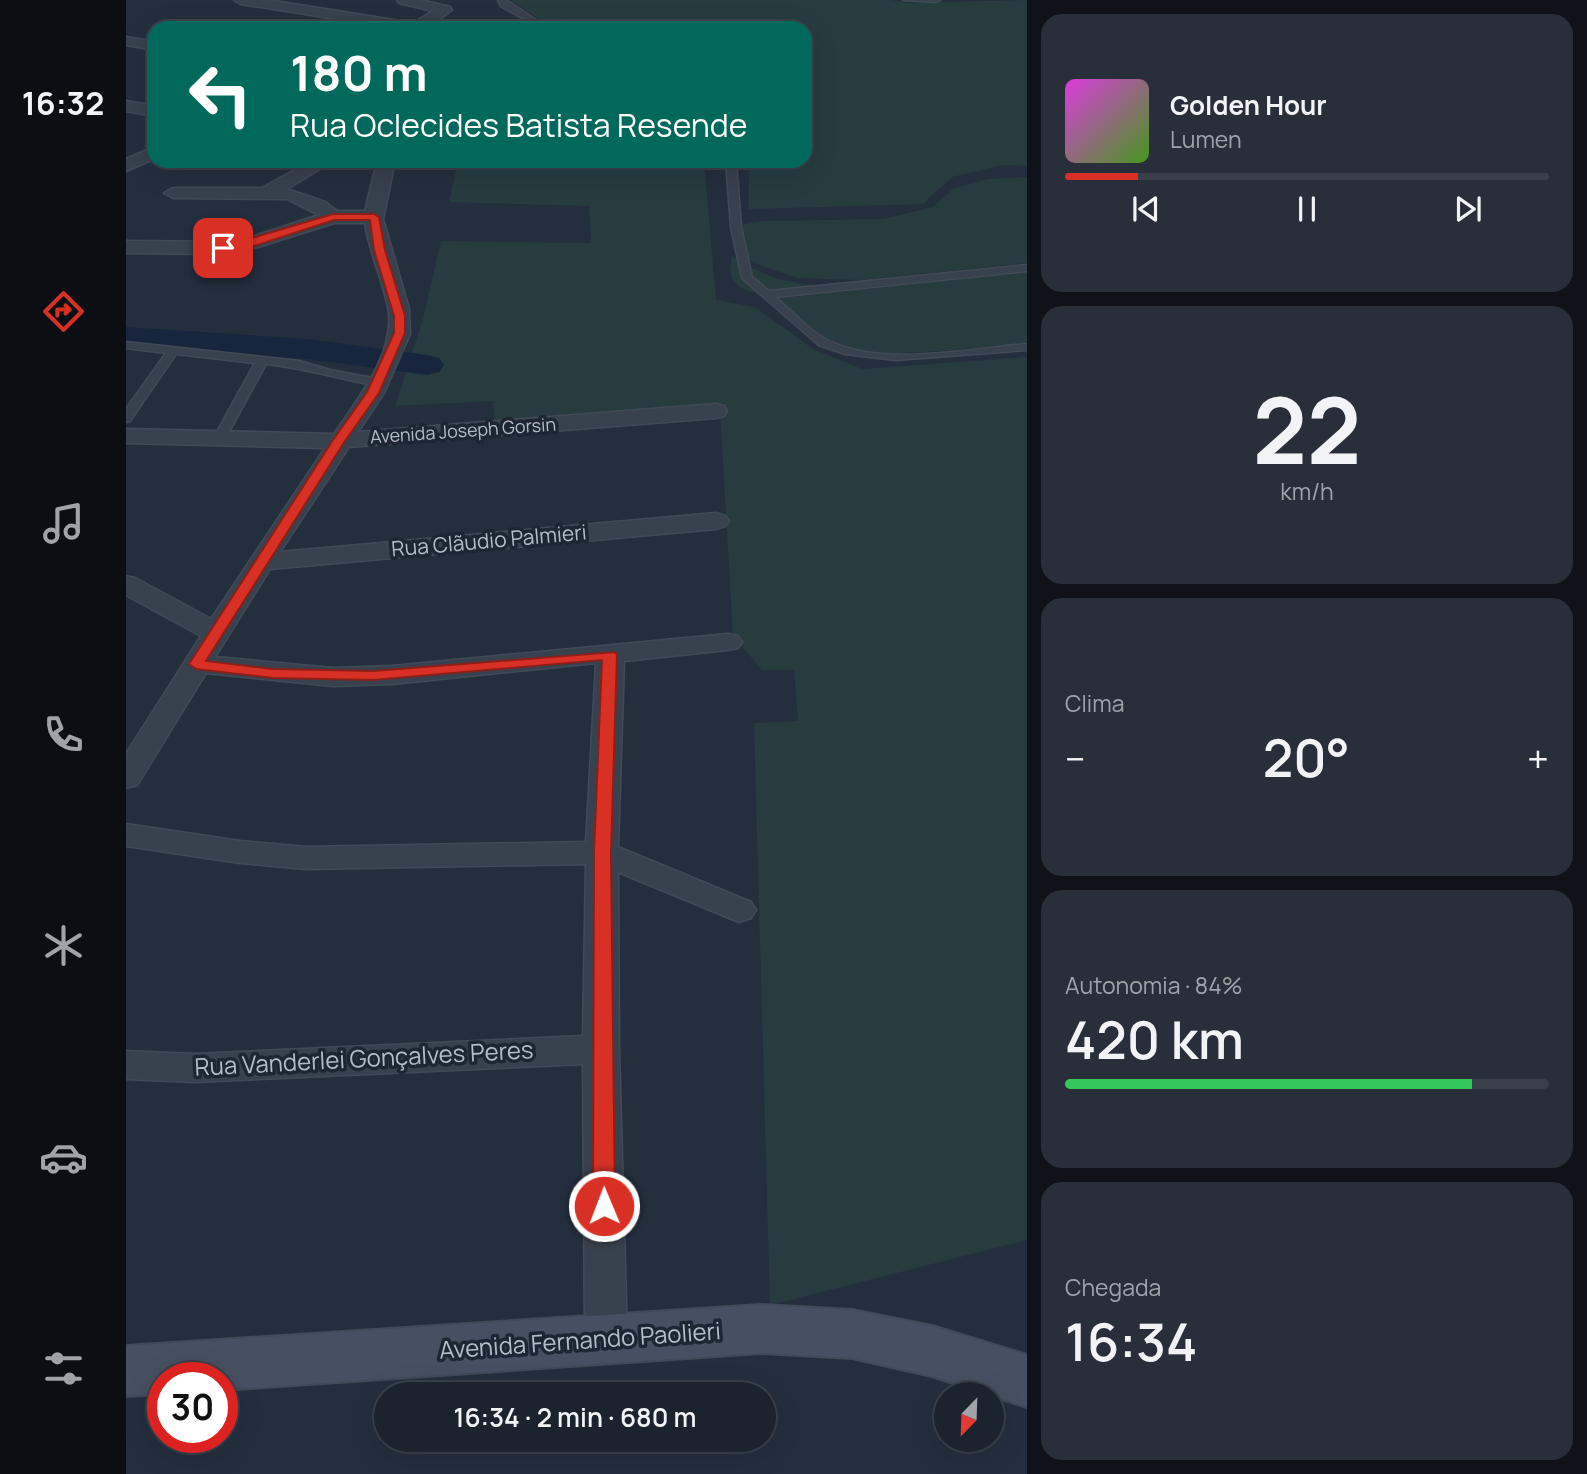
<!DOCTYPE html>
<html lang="pt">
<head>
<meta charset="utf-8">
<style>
  body { margin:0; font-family:Manrope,sans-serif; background:#282f3a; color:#f1f3f6; height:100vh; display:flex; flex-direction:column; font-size:26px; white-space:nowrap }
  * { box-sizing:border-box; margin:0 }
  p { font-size:23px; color:#a0a4aa }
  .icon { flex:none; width:38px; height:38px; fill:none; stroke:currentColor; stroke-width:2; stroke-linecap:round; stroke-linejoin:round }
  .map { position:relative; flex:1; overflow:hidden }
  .side { display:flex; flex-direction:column; gap:14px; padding:14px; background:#0f1319; width:560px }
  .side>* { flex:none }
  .top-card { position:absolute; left:21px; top:21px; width:665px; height:147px; border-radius:21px; box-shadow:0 7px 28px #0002,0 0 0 2px #39404a; background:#00695c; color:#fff; overflow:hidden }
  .needle { width:46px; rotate:203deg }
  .tools { position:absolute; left:808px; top:1382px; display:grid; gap:14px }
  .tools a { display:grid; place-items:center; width:70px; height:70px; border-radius:50%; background:#1b232e; box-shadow:0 7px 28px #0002,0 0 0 2px #39404a; font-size:35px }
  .speed { position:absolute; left:21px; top:1362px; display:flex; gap:14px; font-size:35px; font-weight:700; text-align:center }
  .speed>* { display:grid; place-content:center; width:91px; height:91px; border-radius:50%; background:#1b232e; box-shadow:0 7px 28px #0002,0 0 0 2px #39404a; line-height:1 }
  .speed .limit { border:10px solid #d22; background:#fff; color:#111 }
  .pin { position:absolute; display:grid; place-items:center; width:60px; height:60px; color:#fff; margin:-30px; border-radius:14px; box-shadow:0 4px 10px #0006 }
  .me { position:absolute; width:77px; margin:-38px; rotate:359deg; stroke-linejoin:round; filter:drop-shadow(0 0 5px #0008) }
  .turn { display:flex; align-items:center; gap:24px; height:147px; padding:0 28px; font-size:32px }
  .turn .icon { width:91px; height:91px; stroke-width:2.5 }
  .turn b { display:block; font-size:49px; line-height:60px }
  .big { font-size:52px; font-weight:600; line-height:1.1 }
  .side .tile { flex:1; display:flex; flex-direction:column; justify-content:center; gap:10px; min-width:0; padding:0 24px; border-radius:21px; background:#282f3a }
  .side .dial { align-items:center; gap:0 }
  .dial b { font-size:91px; line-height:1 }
  .song { display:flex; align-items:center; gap:21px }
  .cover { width:84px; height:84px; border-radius:10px; background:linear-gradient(135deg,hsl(300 70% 55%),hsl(100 70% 35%)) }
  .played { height:7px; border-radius:4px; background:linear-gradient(90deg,#d93025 15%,#39404a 15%) }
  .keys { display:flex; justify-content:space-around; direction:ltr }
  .heat { display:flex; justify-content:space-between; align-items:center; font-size:38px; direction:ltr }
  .charge { height:10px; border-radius:5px; background:linear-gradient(90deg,#34c759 84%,#39404a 0) }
  .trip { position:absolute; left:248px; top:1382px; width:402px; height:70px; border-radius:35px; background:#1b232e; box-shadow:0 7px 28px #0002,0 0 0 2px #39404a; font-weight:600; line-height:70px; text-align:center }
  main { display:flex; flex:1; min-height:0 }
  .dock { display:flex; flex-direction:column; width:126px; justify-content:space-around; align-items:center; background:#0b0e12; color:#a0a4aa }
  .dock .icon { width:49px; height:49px }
  .dock .on { color:#d93025 }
  .dock b { font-size:32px; color:#f1f3f6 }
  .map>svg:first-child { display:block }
  .green { fill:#263c3f }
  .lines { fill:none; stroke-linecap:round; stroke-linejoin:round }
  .river { fill:#17263c; fill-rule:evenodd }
  .lane-casing { stroke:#414a57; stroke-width:3 }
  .street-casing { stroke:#414a57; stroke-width:3 }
  .secondary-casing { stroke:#414a57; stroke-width:4 }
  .lane { fill:#38414e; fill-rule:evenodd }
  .street { fill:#38414e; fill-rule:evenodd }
  .secondary { fill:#465061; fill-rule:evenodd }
  .route { fill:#d93025; stroke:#8d1f18; stroke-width:2 }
  .labels { text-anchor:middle; stroke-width:7; stroke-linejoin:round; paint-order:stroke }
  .far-street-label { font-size:18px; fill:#b4bcc9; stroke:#1d2633 }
  .street-label { font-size:21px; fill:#b4bcc9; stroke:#1d2633 }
  .near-street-label { font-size:24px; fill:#b4bcc9; stroke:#1d2633 }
</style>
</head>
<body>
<main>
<nav class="dock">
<b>16:32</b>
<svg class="icon on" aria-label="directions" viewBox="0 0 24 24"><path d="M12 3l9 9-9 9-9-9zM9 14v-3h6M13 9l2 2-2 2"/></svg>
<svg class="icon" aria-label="music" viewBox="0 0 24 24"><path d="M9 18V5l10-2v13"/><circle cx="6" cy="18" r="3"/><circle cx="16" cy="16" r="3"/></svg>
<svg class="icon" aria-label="phone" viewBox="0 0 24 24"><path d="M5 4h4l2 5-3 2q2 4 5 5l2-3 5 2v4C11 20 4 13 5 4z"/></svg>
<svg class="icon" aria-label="climate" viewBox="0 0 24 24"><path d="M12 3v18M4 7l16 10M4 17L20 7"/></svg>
<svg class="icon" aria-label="car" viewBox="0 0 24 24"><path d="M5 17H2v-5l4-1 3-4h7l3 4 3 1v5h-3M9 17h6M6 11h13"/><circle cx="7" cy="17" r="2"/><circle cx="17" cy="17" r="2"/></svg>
<svg class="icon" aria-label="filters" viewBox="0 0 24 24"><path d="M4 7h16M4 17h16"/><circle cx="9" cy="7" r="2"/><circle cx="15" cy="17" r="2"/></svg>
</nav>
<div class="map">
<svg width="901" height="1474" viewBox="0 0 901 1474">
  <rect width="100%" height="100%" fill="#242f3e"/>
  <g class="green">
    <path d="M384,0H765L783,3L901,0V166L877,165L826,177L797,204L623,209V161H679V28H427Z"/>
    <path d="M332,161H578L590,300L629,307L687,349L736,369L901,357V1240L644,1305L628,723L672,721L668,670H636L607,636L594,411L369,424L367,401L269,406L297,319L315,241L465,243L463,206L323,202Z"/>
    <path d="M901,177V263L733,280L671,278L631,264L607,249C607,223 616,224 639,221L757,219L807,207L828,188L863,179Z"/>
    <path d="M606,256C644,280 661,283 705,287C674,290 591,311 606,256Z"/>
    <path d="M901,272V343C856,346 750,362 712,346C686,334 661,314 638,300Z"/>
  </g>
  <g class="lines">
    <path class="river" d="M0,327L182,339L301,355L313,358L318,365L313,372L301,375L182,359L0,347Z"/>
    <defs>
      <g id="lane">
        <path d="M372,0H380L422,28H413L375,6Z"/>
        <path d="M777,0H814L810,2Z"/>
        <path d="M600,161H610L615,227L626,277L643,291L901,265V271L649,297C666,311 684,332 703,341C757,367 843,349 901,344V350L769,360L719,354L693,345L616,278L605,227Z"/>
        <path d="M0,342L173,361L204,370L257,380L259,382L253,386C215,379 178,368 140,364L99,439L93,443L87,439L129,363L50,354L4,421L0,422V409L40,353L0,348Z"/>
      </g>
      <g id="street">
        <path d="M108,0H142L287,23L307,11L273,3L271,0H295L324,7L326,10L301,28H267L115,4Z"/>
        <path d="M0,37L28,42V50L0,45Z"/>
        <path d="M0,101L28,106V116L0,111Z"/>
        <path d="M28,147V159L0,171V159Z"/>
        <path d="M185,161H207L161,189L199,202L211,211H239L251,161H269L257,219L283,309L284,334L258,393L232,432L590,404L598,406L601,411L598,416L590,418L223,447L154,552L590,513L599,516L603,521L599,526L590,529L144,569L89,657L207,668L266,666L602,634L612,636L616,642L612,648L602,650L498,661L492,847L625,902L630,910L625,918L613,922L492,872L493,1049L501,1337L495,1350L480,1356L465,1350L459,1337L457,1064L69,1082L0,1079V1051L69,1054L457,1036L460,864L180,869L114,863L0,846V824L114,841L180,847L460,842L470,663L266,684L207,686L80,673L11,785L0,788V754L75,636L0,595V576L9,578L85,619L199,448L0,443V429L208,434C232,398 271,352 262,307C256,278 243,251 239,223H208L132,247L97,254L0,253V241L97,242L122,238L193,215L161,199L47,198L38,193L47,188H136Z"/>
      </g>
      <path id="secondary" d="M634,1305L726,1310L806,1326L901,1355V1407L806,1376L726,1358L634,1353L96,1390V1377H37V1394L0,1396V1346Z"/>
    </defs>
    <use href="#lane" class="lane-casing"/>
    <use href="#street" class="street-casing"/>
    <use href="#secondary" class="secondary-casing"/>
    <use href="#lane" class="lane"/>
    <use href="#street" class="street"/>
    <use href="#secondary" class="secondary"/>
  </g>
  <path class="route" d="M207,214H248L253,217L259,250L279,316V333L253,393L219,441L80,661L147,669L247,671L489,652L491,655L485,853L489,1206L486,1212L478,1215L471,1212L467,1206L468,853L476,660L247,680L147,678L70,669L63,664L207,440L241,392L268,333V316L248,250L244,220H208L128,246L97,251L92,248Z"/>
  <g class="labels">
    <g class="far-street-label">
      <text transform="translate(337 431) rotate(-4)" y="6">Avenida Joseph Gorsin</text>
    </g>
    <g class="street-label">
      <text transform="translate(363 541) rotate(-5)" y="7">Rua Clãudio Palmieri</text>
    </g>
    <g class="near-street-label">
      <text transform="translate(238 1059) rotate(-3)" y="8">Rua Vanderlei Gonçalves Peres</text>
      <text transform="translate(454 1341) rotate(-4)" y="8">Avenida Fernando Paolieri</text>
    </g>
  </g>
</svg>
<div class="tools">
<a><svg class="needle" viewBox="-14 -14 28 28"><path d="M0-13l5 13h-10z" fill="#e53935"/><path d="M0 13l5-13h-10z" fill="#a0a4aa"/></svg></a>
</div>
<div class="speed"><div class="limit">30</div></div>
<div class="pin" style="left:97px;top:248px;background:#d93025"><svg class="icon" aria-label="arrive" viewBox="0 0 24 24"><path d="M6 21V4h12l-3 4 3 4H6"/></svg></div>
<svg class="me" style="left:478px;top:1206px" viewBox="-20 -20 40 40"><circle r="17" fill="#d93025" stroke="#fff" stroke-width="3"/><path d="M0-11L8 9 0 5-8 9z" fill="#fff"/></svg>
<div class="trip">16:34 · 2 min · 680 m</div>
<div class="top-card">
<div class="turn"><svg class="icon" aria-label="left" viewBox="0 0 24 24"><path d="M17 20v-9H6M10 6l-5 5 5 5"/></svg><div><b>180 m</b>Rua Oclecides Batista Resende</div></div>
</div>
</div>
<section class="side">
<div class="tile">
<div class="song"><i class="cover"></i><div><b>Golden Hour</b><p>Lumen</p></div></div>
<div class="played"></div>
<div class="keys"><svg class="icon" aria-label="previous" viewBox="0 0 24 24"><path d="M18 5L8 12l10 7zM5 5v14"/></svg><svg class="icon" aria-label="pause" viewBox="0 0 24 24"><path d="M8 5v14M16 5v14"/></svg><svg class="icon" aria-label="next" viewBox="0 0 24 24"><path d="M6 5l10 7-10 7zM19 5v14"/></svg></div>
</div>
<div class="tile dial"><b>22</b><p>km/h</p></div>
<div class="tile"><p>Clima</p>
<div class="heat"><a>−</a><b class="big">20°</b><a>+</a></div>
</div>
<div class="tile"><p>Autonomia · 84%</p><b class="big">420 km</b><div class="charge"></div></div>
<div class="tile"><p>Chegada</p><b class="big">16:34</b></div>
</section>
</main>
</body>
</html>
